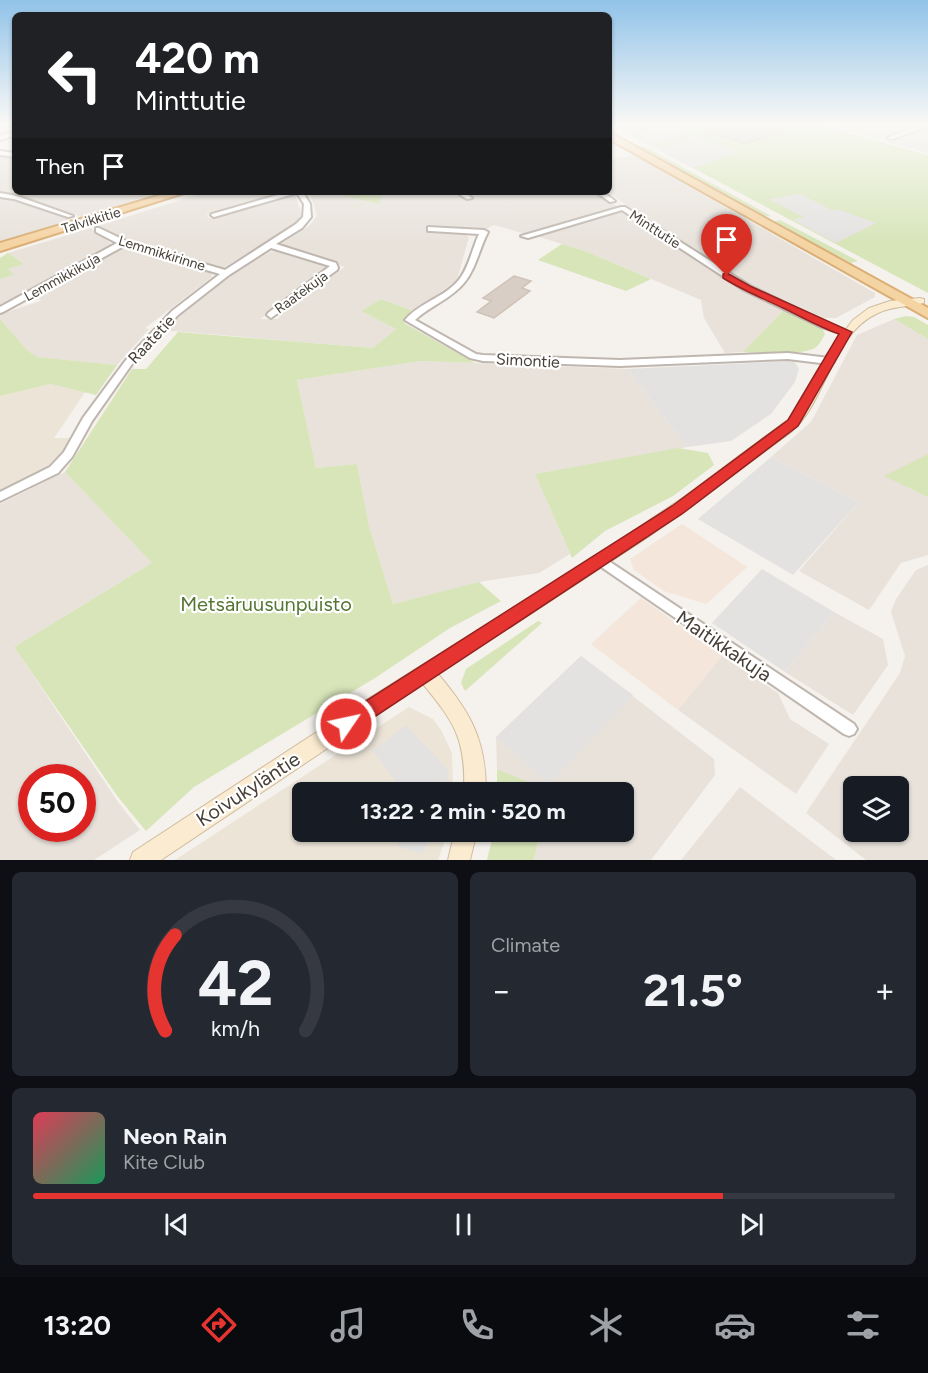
<!DOCTYPE html>
<html lang="en">
<head>
<meta charset="utf-8">
<style>
  body { margin:0; font-family:Figtree,sans-serif; background:#242831; color:#f1f3f6; height:100vh; display:flex; flex-direction:column; font-size:22px; white-space:nowrap }
  * { box-sizing:border-box; margin:0 }
  p { font-size:20px; color:#9ea1a6 }
  .icon { flex:none; width:33px; height:33px; fill:none; stroke:currentColor; stroke-width:2; stroke-linecap:round; stroke-linejoin:round }
  .map { position:relative; height:860px; overflow:hidden }
  .details { display:flex; flex-direction:column; gap:12px; padding:12px; background:#0d0f14; flex:1 }
  .details>* { flex:none }
  .top-card { position:absolute; left:12px; top:12px; width:600px; height:183px; border-radius:9px; box-shadow:0 2px 4px #0004; background:#202124; color:#fff; overflow:hidden }
  .fabs { position:absolute; left:843px; top:776px; display:grid; gap:12px }
  .fabs a { display:grid; place-items:center; width:66px; height:66px; border-radius:9px; background:#171b24; box-shadow:0 2px 4px #0004; font-size:30px }
  .speed { position:absolute; left:18px; top:764px; display:flex; gap:12px; font-size:30px; font-weight:700; text-align:center }
  .speed>* { display:grid; place-content:center; width:78px; height:78px; border-radius:50%; background:#171b24; box-shadow:0 2px 4px #0004; line-height:1 }
  .speed .limit { border:9px solid #d22; background:#fff; color:#111 }
  .pin { position:absolute; display:grid; place-items:center; width:51px; height:51px; color:#fff; margin:-62px -26px; border-radius:50% 50% 50% 0; rotate:-45deg; box-shadow:0 0 6px #0007 }
  .pin .icon { rotate:45deg }
  .me { position:absolute; width:66px; margin:-33px; rotate:56deg; stroke-linejoin:round; filter:drop-shadow(0 0 4px #0008) }
  .turn { display:flex; align-items:center; gap:21px; height:126px; padding:0 24px; font-size:27px }
  .turn .icon { width:78px; height:78px; stroke-width:2.5 }
  .turn b { display:block; font-size:42px; line-height:51px }
  .then { display:flex; align-items:center; height:57px; padding:0 24px; background:#0003; gap:12px; font-size:22px }
  .big { font-size:45px; font-weight:700; line-height:1.1 }
  .details .widget { flex:1; display:flex; flex-direction:column; justify-content:center; gap:9px; min-width:0; padding:0 21px; border-radius:9px; background:#242831 }
  .details .dial { align-items:center; gap:0 }
  .dial svg { height:156px; overflow:visible; fill:none; stroke:#363941; stroke-width:7; stroke-linecap:round; text-anchor:middle }
  .dial text { fill:#f1f3f6; stroke:none }
  .song { display:flex; align-items:center; gap:18px }
  .cover { width:72px; height:72px; border-radius:9px; background:linear-gradient(135deg,hsl(350 70% 55%),hsl(150 70% 35%)) }
  .played { height:6px; border-radius:3px; background:linear-gradient(90deg,#e63531 80%,#363941 80%) }
  .keys { display:flex; justify-content:space-around; direction:ltr }
  .heat { display:flex; justify-content:space-between; align-items:center; font-size:33px; direction:ltr }
  .details .tiles { flex:1; display:grid; gap:12px; grid-template-columns:1fr 1fr }
  .widget:last-child { grid-column:span 2 }
  .trip { position:absolute; left:292px; top:782px; width:342px; height:60px; border-radius:9px; background:#171b24; box-shadow:0 2px 4px #0004; font-weight:700; line-height:60px; text-align:center }
  .tab-bar { display:flex; height:96px; justify-content:space-around; align-items:center; background:#090b0e; color:#9ea1a6 }
  .tab-bar .icon { width:42px; height:42px }
  .tab-bar .on { color:#e63531 }
  .tab-bar b { font-size:27px; color:#f1f3f6 }
  .map>svg:first-child { display:block }
  .residential { fill:#e8e2db; fill-rule:evenodd }
  .commercial { fill:#f4e6da }
  .education { fill:#ece4d7 }
  .green { fill:#d7e5b9 }
  .parking { fill:#e4e2e0 }
  .building { fill:#d8cec5; stroke:#cfc2b6; stroke-width:1.5 }
  .lines { fill:none; stroke-linecap:round; stroke-linejoin:round }
  .minor-casing { stroke:#bfb7af; stroke-width:4 }
  .secondary-casing { stroke:#d0bda0; stroke-width:2 }
  .primary-casing { stroke:#daae75; stroke-width:4 }
  .minor { fill:#fff; fill-rule:evenodd }
  .secondary { fill:#faebd1; fill-rule:evenodd }
  .primary { fill:#f5d4a4; fill-rule:evenodd }
  .route { fill:#e63531; stroke:#962220; stroke-width:1.5 }
  .labels { text-anchor:middle; stroke-width:4.5; stroke-linejoin:round; paint-order:stroke }
  .far-street-label { font-size:14px; fill:#48413a; stroke:#fff }
  .street-label { font-size:16px; fill:#48413a; stroke:#fff }
  .near-park-label { font-size:20px; fill:#547632; stroke:#fff }
  .near-street-label { font-size:20px; fill:#48413a; stroke:#fff }
</style>
</head>
<body>
<div class="map">
<svg width="928" height="860" viewBox="0 0 928 860">
  <rect width="100%" height="100%" fill="#f5f1ec"/>
  <g class="residential">
    <path d="M852,124H924L878,139L839,128Z"/>
    <path d="M928,127V153L886,142Z"/>
    <path d="M0,155L15,157V192H160L82,217L19,195L0,193Z"/>
    <path d="M634,155L875,293V297L836,318H823L771,294L750,287L607,192H609V160Z"/>
    <path d="M206,192H287L212,212L207,215L208,218H217L222,214L290,195H295L301,213L300,218L295,225L223,268L123,238L120,239L98,226Z"/>
    <path d="M325,192L378,204L384,192H456L469,199L474,198L464,192H595L618,207L529,235L494,225L482,231L427,227L426,231L460,233L469,237L457,280L414,311L381,299L361,311L396,329L373,348L160,330L240,268L270,252L275,251L330,267L260,319H278L282,314L280,310L345,267L281,247V244L309,226L317,216L311,196Z"/>
    <path d="M0,196L16,198L72,220L0,242Z"/>
    <path d="M616,211L624,212L743,290L786,308L743,352L725,353L704,318L701,300L585,251L536,236Z"/>
    <path d="M91,228L109,242L111,244L109,247L10,303L0,307V279L13,275L8,269L24,264L8,253Z"/>
    <path d="M125,247H132L200,269L211,273L212,277L145,328L149,329L117,365L37,357L27,350L0,319V314L41,301L35,295L118,249Z"/>
    <path d="M894,319L928,339V454L885,476L928,497V555L901,563L869,610L799,571L859,502L771,457L811,422L857,335Z"/>
    <path d="M421,361L627,369L687,447L535,474L570,554L539,573L485,581L393,604L369,526L357,464L316,468L297,380Z"/>
    <path d="M65,472L152,563L14,647L118,802L140,830L94,860H0V504ZM32,777H82V828H32Z"/>
    <path d="M928,565V860H866L806,813L900,673L905,656L891,612L896,599L916,570ZM854,786H898V831H854Z"/>
    <path d="M834,612L883,639L888,665L853,715L785,672Z"/>
    <path d="M581,656L714,759L715,775L651,860H534L540,831H624V792H547L548,790L497,769L496,737Z"/>
    <path d="M722,656L778,693L790,719L829,744L796,794L678,710Z"/>
    <path d="M740,787L836,860H681Z"/>
  </g>
  <g class="commercial">
    <path d="M682,524L747,567L706,604L664,591L634,570L630,559Z"/>
    <path d="M641,598L722,656L678,710L591,644Z"/>
  </g>
  <g class="education">
    <path d="M51,384L85,392L54,438H73L50,469L0,492V396Z"/>
    <path d="M409,707L433,719L441,730L452,753L453,792H303V831H448L438,860H175Z"/>
  </g>
  <g class="green">
    <path d="M610,124H816L928,155V293Z"/>
    <path d="M641,147H646L771,216L763,217L638,149Z"/>
    <path d="M308,192H384L379,204L325,192L311,196Z"/>
    <path d="M780,220L858,261L851,263L772,222Z"/>
    <path d="M562,244L585,251L651,279L626,291L538,260Z"/>
    <path d="M8,253L24,264L8,269L14,275L0,279V258Z"/>
    <path d="M381,299L414,311L409,314L404,323L475,363L421,361L297,380L316,468L357,464L369,526L393,604L479,582L501,601L450,628L375,678L194,787L146,831L118,797L14,647L152,563L65,472L132,369H146L178,332L373,348L396,329L361,311Z"/>
    <path d="M786,308L822,328L825,334C822,340 818,347 813,349C799,355 759,353 743,352Z"/>
    <path d="M906,316L914,317L928,325V339L894,319Z"/>
    <path d="M0,319L27,350L37,357L117,365L96,395L51,384L0,396Z"/>
    <path d="M678,448L708,453L714,465L673,496L605,531L572,558L535,474Z"/>
    <path d="M928,454V497L884,476Z"/>
    <path d="M538,621L542,623L465,691L461,683L466,669Z"/>
    <path d="M497,769L548,790L547,792H497Z"/>
    <path d="M494,831H540L534,860H487Z"/>
  </g>
  <g class="parking">
    <path d="M610,124L625,128L633,124H657L630,130L637,134L662,124L691,133L658,144L654,143L662,148L692,136L739,151L697,167L688,166Z"/>
    <path d="M800,194L832,210H840L876,223L836,243L793,220L804,217L769,199Z"/>
    <path d="M794,361L799,369L795,382L771,414L731,441L687,447L627,369Z"/>
    <path d="M771,457L859,502L793,575L698,519Z"/>
    <path d="M762,569L834,612L785,672L712,623Z"/>
    <path d="M581,656L633,695L549,784L496,737Z"/>
    <path d="M406,725L449,771L445,792H404L373,751Z"/>
    <path d="M402,831H432L423,854L397,846Z"/>
  </g>
  <g class="building">
    <path d="M685,124H760L784,131L745,144Z"/>
    <path d="M514,276L531,281L522,288L530,291L494,318L477,312L491,301L483,298Z"/>
  </g>
  <g class="lines">
    <defs>
      <g id="minor">
        <path d="M2,124H15V127Z"/>
        <path d="M923,124H928V126L892,139L887,138Z"/>
        <path d="M15,131V135L0,140V136Z"/>
        <path d="M0,151L15,153V157L0,155Z"/>
        <path d="M288,192H303L310,204L311,217L302,228L276,244L336,263L338,268L337,270L271,318L267,315L268,313L330,266L271,248L229,275L178,315L132,364L92,421L72,457L58,473L0,501V492L50,467L64,452L83,418L126,360L172,311L220,274L124,246L3,312L0,313V307L117,243L96,232V228H99L126,241L225,270L296,224L303,217L304,204L297,193L214,217L211,215L212,214Z"/>
        <path d="M456,192H464L472,198L467,199Z"/>
        <path d="M596,192H603L615,201L610,202Z"/>
        <path d="M0,193L17,196L73,216L68,217L14,199L0,197Z"/>
        <path d="M621,207H625L750,286L825,322L850,332L846,335L819,326L744,290L622,210L528,238L521,236Z"/>
        <path d="M428,227L484,230L488,232C479,249 476,269 464,283C451,299 430,306 415,320L476,354L483,355L620,360L788,353L829,358L834,361L829,364L788,359L620,366L483,361L470,358L405,320C419,303 443,298 458,281C469,268 472,249 479,234L431,231H428Z"/>
        <path d="M601,556L854,724L857,729L854,734L849,736L844,734L597,564L595,561L597,558Z"/>
      </g>
      <g id="secondary">
        <path d="M920,298L924,299V303C908,307 893,306 878,313C830,335 828,400 791,432L648,537L438,674C471,713 486,740 486,792H464C466,740 455,723 423,684L161,860H130L133,852L352,709L601,553L684,497L789,419L827,354L853,320L869,308L890,301Z"/>
        <path d="M455,831H477L470,860H448Z"/>
      </g>
      <g id="primary">
        <path d="M609,132L928,308V318L609,139Z"/>
        <path d="M171,192H187L0,251V243Z"/>
      </g>
    </defs>
    <use href="#minor" class="minor-casing"/>
    <use href="#secondary" class="secondary-casing"/>
    <use href="#primary" class="primary-casing"/>
    <use href="#minor" class="minor"/>
    <use href="#secondary" class="secondary"/>
    <use href="#primary" class="primary"/>
  </g>
  <linearGradient id="sky" x2="0" y2="1"><stop stop-color="#91c3e9"/><stop offset="0.51" stop-color="#faf9f6"/><stop offset="1" stop-color="#faf9f6" stop-opacity="0"/></linearGradient>
  <rect width="928" height="244" fill="url(#sky)"/>
  <path class="route" d="M727,273L750,286L852,332L798,426L682,514L353,731L346,733L339,731L336,724L339,718L672,506L788,420L839,334C819,327 802,317 783,308C762,298 742,290 723,278V274Z"/>
  <g class="labels">
    <g class="far-street-label">
      <text transform="translate(91 220) rotate(-17)" y="5">Talvikkitie</text>
      <text transform="translate(655 229) rotate(33)" y="5">Minttutie</text>
      <text transform="translate(162 253) rotate(17)" y="5">Lemmikkirinne</text>
      <text transform="translate(62 277) rotate(-29)" y="5">Lemmikkikuja</text>
      <text transform="translate(301 292) rotate(-36)" y="5">Raatekuja</text>
    </g>
    <g class="street-label">
      <text transform="translate(151 339) rotate(-47)" y="6">Raatetie</text>
      <text transform="translate(528 360) rotate(3)" y="6">Simontie</text>
    </g>
    <g class="near-park-label">
      <text x="266" y="611">Metsäruusunpuisto</text>
    </g>
    <g class="near-street-label">
      <text transform="translate(724 646) rotate(34)" y="7">Maitikkakuja</text>
      <text transform="translate(248 789) rotate(-33)" y="7">Koivukyläntie</text>
    </g>
  </g>
</svg>
<div class="fabs">
<a><svg class="icon" aria-label="layers" viewBox="0 0 24 24"><path d="M12 4l9 5-9 5-9-5zM3 14l9 5 9-5"/></svg></a>
</div>
<div class="speed"><div class="limit">50</div></div>
<div class="pin" style="left:727px;top:276px;background:#d93025"><svg class="icon" aria-label="arrive" viewBox="0 0 24 24"><path d="M6 21V4h12l-3 4 3 4H6"/></svg></div>
<svg class="me" style="left:346px;top:724px" viewBox="-20 -20 40 40"><circle r="17" fill="#e63531" stroke="#fff" stroke-width="3"/><path d="M0-11L8 9 0 5-8 9z" fill="#fff"/></svg>
<div class="trip">13:22 · 2 min · 520 m</div>
<div class="top-card">
<div class="turn"><svg class="icon" aria-label="left" viewBox="0 0 24 24"><path d="M17 20v-9H6M10 6l-5 5 5 5"/></svg><div><b>420 m</b>Minttutie</div></div>
<div class="then">Then<svg class="icon" aria-label="arrive" viewBox="0 0 24 24"><path d="M6 21V4h12l-3 4 3 4H6"/></svg></div>
</div>
</div>
<section class="details">
<div class="tiles">
<div class="widget dial"><svg viewBox="0 0 100 80">
<path d="M14 69A42 42 0 1 1 86 69"/>
<path d="M14 69A42 42 0 0 1 19 20" stroke="#e63531"/>
<text x="50" y="56" font-size="32" font-weight="700">42</text>
<text x="50" y="72" font-size="11">km/h</text>
</svg></div>
<div class="widget"><p>Climate</p>
<div class="heat"><a>−</a><b class="big">21.5°</b><a>+</a></div>
</div>
<div class="widget">
<div class="song"><i class="cover"></i><div><b>Neon Rain</b><p>Kite Club</p></div></div>
<div class="played"></div>
<div class="keys"><svg class="icon" aria-label="previous" viewBox="0 0 24 24"><path d="M18 5L8 12l10 7zM5 5v14"/></svg><svg class="icon" aria-label="pause" viewBox="0 0 24 24"><path d="M8 5v14M16 5v14"/></svg><svg class="icon" aria-label="next" viewBox="0 0 24 24"><path d="M6 5l10 7-10 7zM19 5v14"/></svg></div>
</div>
</div>
</section>
<nav class="tab-bar">
<b>13:20</b>
<svg class="icon on" aria-label="directions" viewBox="0 0 24 24"><path d="M12 3l9 9-9 9-9-9zM9 14v-3h6M13 9l2 2-2 2"/></svg>
<svg class="icon" aria-label="music" viewBox="0 0 24 24"><path d="M9 18V5l10-2v13"/><circle cx="6" cy="18" r="3"/><circle cx="16" cy="16" r="3"/></svg>
<svg class="icon" aria-label="phone" viewBox="0 0 24 24"><path d="M5 4h4l2 5-3 2q2 4 5 5l2-3 5 2v4C11 20 4 13 5 4z"/></svg>
<svg class="icon" aria-label="climate" viewBox="0 0 24 24"><path d="M12 3v18M4 7l16 10M4 17L20 7"/></svg>
<svg class="icon" aria-label="car" viewBox="0 0 24 24"><path d="M5 17H2v-5l4-1 3-4h7l3 4 3 1v5h-3M9 17h6M6 11h13"/><circle cx="7" cy="17" r="2"/><circle cx="17" cy="17" r="2"/></svg>
<svg class="icon" aria-label="filters" viewBox="0 0 24 24"><path d="M4 7h16M4 17h16"/><circle cx="9" cy="7" r="2"/><circle cx="15" cy="17" r="2"/></svg>
</nav>
</body>
</html>
